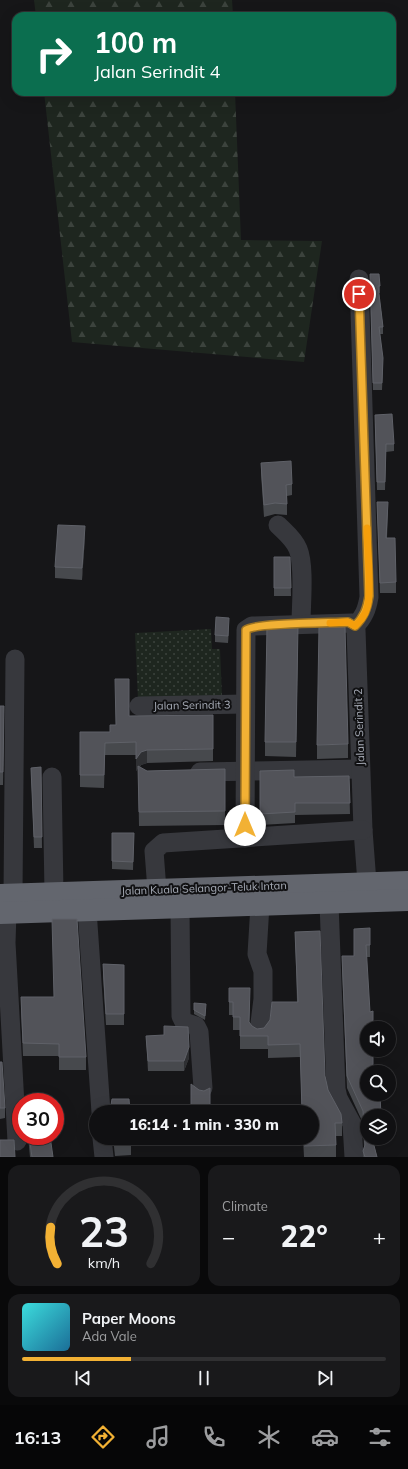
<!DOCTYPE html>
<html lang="en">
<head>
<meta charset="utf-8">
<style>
  body { margin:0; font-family:Mulish,sans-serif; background:#19191b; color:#f1f3f6; height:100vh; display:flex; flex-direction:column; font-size:15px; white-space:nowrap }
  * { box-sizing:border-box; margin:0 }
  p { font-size:13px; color:#9c9d9f }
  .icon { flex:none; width:22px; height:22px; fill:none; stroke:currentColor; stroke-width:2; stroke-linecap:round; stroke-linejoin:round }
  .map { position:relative; height:1157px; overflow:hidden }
  .panel { display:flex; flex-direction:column; gap:8px; padding:8px; background:#09090a; flex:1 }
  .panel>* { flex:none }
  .hud { position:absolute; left:12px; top:12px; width:384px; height:84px; border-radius:12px; box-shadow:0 4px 16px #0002,0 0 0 1px #303032; background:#0b6e4f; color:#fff; overflow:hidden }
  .buttons { position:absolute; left:360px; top:1021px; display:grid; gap:8px }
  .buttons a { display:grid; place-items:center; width:36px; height:36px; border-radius:50%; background:#101012; box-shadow:0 4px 16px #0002,0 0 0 1px #303032; font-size:20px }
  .speed { position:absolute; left:12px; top:1093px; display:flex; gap:8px; font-size:20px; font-weight:700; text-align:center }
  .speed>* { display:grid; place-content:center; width:52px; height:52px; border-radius:50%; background:#101012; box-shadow:0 4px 16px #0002,0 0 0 1px #303032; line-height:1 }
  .speed .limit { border:6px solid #d22; background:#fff; color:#111 }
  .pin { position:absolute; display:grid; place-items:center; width:34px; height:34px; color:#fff; margin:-17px; border:2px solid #fff; border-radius:50%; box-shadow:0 1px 4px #0007 }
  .me { position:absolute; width:44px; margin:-22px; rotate:0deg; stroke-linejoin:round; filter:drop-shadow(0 0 3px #0008) }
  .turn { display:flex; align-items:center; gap:14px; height:84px; padding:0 16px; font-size:18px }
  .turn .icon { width:52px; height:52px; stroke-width:2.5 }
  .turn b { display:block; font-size:28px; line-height:34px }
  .big { font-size:30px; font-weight:800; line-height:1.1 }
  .panel .card { flex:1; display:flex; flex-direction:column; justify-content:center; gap:6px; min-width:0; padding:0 14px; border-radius:12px; background:#19191b }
  .panel .dial { align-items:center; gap:0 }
  .dial svg { height:104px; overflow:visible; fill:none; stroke:#303032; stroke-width:7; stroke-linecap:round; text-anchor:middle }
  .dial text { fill:#f1f3f6; stroke:none }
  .song { display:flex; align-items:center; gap:12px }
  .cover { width:48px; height:48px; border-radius:6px; background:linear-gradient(135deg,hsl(180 70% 55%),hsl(200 70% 35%)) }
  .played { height:4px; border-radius:2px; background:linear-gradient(90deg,#f2b134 30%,#303032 30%) }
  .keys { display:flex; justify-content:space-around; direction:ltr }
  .heat { display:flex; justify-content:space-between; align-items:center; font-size:22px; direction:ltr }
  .panel .tiles { flex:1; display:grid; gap:8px; grid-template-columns:1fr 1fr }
  .card:last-child { grid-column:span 2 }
  .trip { position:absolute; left:89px; top:1105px; width:230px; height:40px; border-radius:20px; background:#101012; box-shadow:0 4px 16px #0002,0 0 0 1px #303032; font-weight:800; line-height:40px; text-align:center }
  .menu { display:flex; height:64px; justify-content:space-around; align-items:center; background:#060607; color:#9c9d9f }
  .menu .icon { width:28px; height:28px }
  .menu .selected { color:#f2b134 }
  .menu b { font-size:18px; color:#f1f3f6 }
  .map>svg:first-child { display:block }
  .forest { fill:url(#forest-firs) }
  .park { fill:url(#park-dots) }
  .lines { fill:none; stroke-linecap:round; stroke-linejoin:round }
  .minor { stroke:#37383d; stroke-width:19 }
  .highway { stroke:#63666e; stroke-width:22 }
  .wall { fill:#47494d }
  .shaded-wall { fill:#2f3033 }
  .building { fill:#525359; stroke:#5f6168 }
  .route-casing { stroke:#9d7322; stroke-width:10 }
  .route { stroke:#f2b134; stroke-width:7 }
  .slow { stroke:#f59e0b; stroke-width:7 }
  .labels { text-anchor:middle; stroke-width:4; stroke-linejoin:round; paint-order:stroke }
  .street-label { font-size:11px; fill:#a8adb8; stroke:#111113 }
</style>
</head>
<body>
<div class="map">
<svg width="408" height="1157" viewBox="0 0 408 1157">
  <defs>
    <pattern id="forest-firs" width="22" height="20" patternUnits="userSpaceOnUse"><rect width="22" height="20" fill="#1e261f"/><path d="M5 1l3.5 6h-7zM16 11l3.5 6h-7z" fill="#3c433d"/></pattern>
    <pattern id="park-dots" width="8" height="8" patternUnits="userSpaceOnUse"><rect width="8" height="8" fill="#1e261f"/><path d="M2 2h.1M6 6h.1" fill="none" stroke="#3c433d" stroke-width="1.8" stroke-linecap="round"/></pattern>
  </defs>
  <rect width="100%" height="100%" fill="#161618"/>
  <g class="forest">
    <path d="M34,0H232L233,16H36Z"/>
    <path d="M44,92H235L241,240L322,241L304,362L72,342Z"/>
  </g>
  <path class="park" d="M211,629L212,649H220L222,696L138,700L135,633Z"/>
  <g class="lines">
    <g class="minor">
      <path d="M278,525C285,532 294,539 298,549C305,566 301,605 301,624"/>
      <path d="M355,626C364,617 367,609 369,597L359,279"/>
      <path d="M139,706L245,704"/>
      <path d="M200,772L360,769"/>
      <path d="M52,777L54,893"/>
      <path d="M245,838L246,630L252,626L352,623L356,630L363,830L367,883"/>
      <path d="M157,890L154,851L163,843L363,830"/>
      <path d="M13,895L15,659"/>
      <path d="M329,903L336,1089L338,1098L352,1124L354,1157"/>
      <path d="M180,907L181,1016L184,1022L196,1026L199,1032L203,1088"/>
      <path d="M87,910L101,1112"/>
      <path d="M7,912L6,943L17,1141"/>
      <path d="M259,1031L263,999V971L257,954L260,905"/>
      <path d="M102,1138L104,1157"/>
    </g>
    <g class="highway">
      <path d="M0,895L408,882"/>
      <path d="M0,913L408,900"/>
    </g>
  </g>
  <g class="wall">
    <path d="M370,282L380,286V293H379L383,327V334H380L383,365L382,390H373Z"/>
    <path d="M375,423L394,444V451L386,452L385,490H377Z"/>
    <path d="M261,463L292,484V495L287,496V515L275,514L264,517L261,474Z"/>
    <path d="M377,502L388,512L387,538L396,582V593H380Z"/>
    <path d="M85,537L82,580L55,578V567Z"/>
    <path d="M274,557H290L291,596H274Z"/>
    <path d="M229,626L228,643L215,642V635Z"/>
    <path d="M298,639L296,757L265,756V742Z"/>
    <path d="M0,706L4,719L3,785H0Z"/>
    <path d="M213,715V761L147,763L141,765L140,767L147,771L225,769V825L139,826L138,768L136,771V755H105L104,788L80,787V732H110L129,716Z"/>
    <path d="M348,744V758L317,759V745Z"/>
    <path d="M41,767L42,848H34L31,768Z"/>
    <path d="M260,771L294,777L349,776L350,814L295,815V823L260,825Z"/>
    <path d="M112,833H134L133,870L112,869Z"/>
    <path d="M370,928V957H366L367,1116L377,1157H363V1151L364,1147L363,1123L347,1088L342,968V956H354Z"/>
    <path d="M295,932L328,1090L342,1123V1136H336V1157H304L303,1138H312V1112H302L300,1057L268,1058V1049H240V1030H233V1015H229V988L250,1001L249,1022L252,1026L257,1029L264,1028L297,1002Z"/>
    <path d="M103,964L124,965V1025H106L103,976Z"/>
    <path d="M21,997L86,1057V1070H59V1056H23L21,1010Z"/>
    <path d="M194,1003L206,1008L205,1020L194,1014Z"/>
    <path d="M146,1036L189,1058L184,1071H148Z"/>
    <path d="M0,1062L5,1108V1118L0,1119Z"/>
    <path d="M28,1136H50L53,1157H30Z"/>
    <path d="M113,1138H131V1155L115,1156Z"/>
  </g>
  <g class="shaded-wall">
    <path d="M85,526V537L82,580V568Z"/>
    <path d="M229,618V626L228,643V636Z"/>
    <path d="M147,750V763L141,765L136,771V759L141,752Z"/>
    <path d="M189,1047V1058L184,1071V1061Z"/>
  </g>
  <g class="building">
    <path d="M370,274H379L380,286H378L383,327H379L383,358L382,383H373Z"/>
    <path d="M392,414L394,444H386L385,482H377L375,415Z"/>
    <path d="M291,461L292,484L286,485L287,504L275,503L264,505L261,463Z"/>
    <path d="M377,502H388L386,538H395L396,582L380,583Z"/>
    <path d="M58,525L85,526L82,568L55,567Z"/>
    <path d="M274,557H290L291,588H274Z"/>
    <path d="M216,617L229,618L228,636L215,635Z"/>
    <path d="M267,625H298L296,742H265Z"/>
    <path d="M319,627H345L348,744L317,745Z"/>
    <path d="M115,679H129V716L213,715V749L147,750L141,752L136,759V742L105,743L104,775H80V732H110V725H116Z"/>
    <path d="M0,706H4L3,772H0Z"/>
    <path d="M138,766L147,771L225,769V811L139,812Z"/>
    <path d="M41,767L42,837H34L31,768Z"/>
    <path d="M294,770V777L349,776L350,803H295V812L260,814V771Z"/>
    <path d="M112,833H134L133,862L112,861Z"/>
    <path d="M52,919H77L86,1057H59V1044L23,1043L21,997H54Z"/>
    <path d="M370,928V945H366L370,1012L373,1011V1028H367V1050H373V1072H367V1094H380L381,1116H367V1138H372L377,1157H365L363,1151L365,1145L363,1111L347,1076L342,956H354V929Z"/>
    <path d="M320,931L325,1076L328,1090L341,1114L342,1123H335L336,1145L304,1146L303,1138H312V1112H302L300,1044L268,1045V1036H240V1017H233V1002H229V988H250L249,1022L252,1026L257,1029L264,1028L270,1020L272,1002H298L295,932Z"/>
    <path d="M103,964L124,965V1014H106Z"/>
    <path d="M194,1003L206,1004L205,1016L194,1010Z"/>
    <path d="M164,1026L188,1027L189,1047L184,1061H148L146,1036L164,1035Z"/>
    <path d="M0,1062H2L5,1108H0Z"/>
    <path d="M191,1084L199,1090L204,1091L210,1088V1111H202V1112H191Z"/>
    <path d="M112,1099H129L130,1112H107V1110L111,1105Z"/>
    <path d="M29,1136H50L53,1157H32Z"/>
    <path d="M114,1138H131V1144L115,1145Z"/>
    <path d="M0,1140H14L15,1157H0Z"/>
  </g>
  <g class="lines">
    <defs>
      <path id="route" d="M245,825L246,630C253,623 332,623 348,622L355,626C364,617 367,609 369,596L359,294"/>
    </defs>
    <use href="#route" class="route-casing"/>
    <use href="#route" class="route"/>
    <path class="slow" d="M330,623L348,622L355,626C360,621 365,616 367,608C372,593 367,547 367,528"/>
  </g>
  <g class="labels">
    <g class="street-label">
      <text transform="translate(192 705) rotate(-1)" y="4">Jalan Serindit 3</text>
      <text transform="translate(359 727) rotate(-92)" y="4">Jalan Serindit 2</text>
      <text transform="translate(204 888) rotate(-2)" y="4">Jalan Kuala Selangor-Teluk Intan</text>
    </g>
  </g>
</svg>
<div class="buttons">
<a><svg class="icon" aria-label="sound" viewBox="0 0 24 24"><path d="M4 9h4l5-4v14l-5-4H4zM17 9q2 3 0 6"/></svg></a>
<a><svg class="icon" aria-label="search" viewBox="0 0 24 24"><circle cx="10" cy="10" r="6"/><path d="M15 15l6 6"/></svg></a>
<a><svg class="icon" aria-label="layers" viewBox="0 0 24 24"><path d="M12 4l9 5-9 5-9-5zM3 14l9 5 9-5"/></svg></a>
</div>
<div class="speed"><div class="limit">30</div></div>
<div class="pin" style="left:359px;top:294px;background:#d93025"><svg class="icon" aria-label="arrive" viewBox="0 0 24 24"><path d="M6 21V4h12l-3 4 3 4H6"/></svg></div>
<svg class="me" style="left:245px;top:825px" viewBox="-20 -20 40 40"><circle r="19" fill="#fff"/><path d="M0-13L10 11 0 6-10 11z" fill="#f2b134"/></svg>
<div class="trip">16:14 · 1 min · 330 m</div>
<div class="hud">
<div class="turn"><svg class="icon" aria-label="right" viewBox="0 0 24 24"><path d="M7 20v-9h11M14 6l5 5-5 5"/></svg><div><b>100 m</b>Jalan Serindit 4</div></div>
</div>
</div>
<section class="panel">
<div class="tiles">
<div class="card dial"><svg viewBox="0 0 100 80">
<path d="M14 69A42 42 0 1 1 86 69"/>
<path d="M14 69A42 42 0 0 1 9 41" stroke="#f2b134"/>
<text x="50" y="56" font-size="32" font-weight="700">23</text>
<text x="50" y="72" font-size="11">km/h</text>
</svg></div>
<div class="card"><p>Climate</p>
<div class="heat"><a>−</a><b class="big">22°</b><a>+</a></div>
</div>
<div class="card">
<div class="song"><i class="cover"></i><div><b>Paper Moons</b><p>Ada Vale</p></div></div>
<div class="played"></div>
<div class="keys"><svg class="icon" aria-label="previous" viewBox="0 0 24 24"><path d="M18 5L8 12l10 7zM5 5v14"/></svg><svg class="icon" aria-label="pause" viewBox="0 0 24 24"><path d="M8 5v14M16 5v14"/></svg><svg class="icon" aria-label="next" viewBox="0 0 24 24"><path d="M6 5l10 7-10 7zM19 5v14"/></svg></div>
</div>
</div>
</section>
<nav class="menu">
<b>16:13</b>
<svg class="icon selected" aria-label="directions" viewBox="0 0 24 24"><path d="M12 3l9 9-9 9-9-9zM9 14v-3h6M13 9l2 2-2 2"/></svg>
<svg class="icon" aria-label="music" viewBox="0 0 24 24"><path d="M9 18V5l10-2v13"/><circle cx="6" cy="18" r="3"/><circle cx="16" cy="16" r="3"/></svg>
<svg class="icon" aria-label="phone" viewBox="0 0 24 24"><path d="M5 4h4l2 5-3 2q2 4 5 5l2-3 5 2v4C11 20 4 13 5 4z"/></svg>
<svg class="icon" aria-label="climate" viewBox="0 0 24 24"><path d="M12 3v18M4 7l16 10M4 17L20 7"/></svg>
<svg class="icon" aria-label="car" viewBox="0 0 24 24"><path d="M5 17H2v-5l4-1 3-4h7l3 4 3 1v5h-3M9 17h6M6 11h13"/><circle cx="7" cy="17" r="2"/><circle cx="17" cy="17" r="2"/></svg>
<svg class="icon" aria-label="filters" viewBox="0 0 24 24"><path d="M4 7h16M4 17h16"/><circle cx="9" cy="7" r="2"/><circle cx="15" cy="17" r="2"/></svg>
</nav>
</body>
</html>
